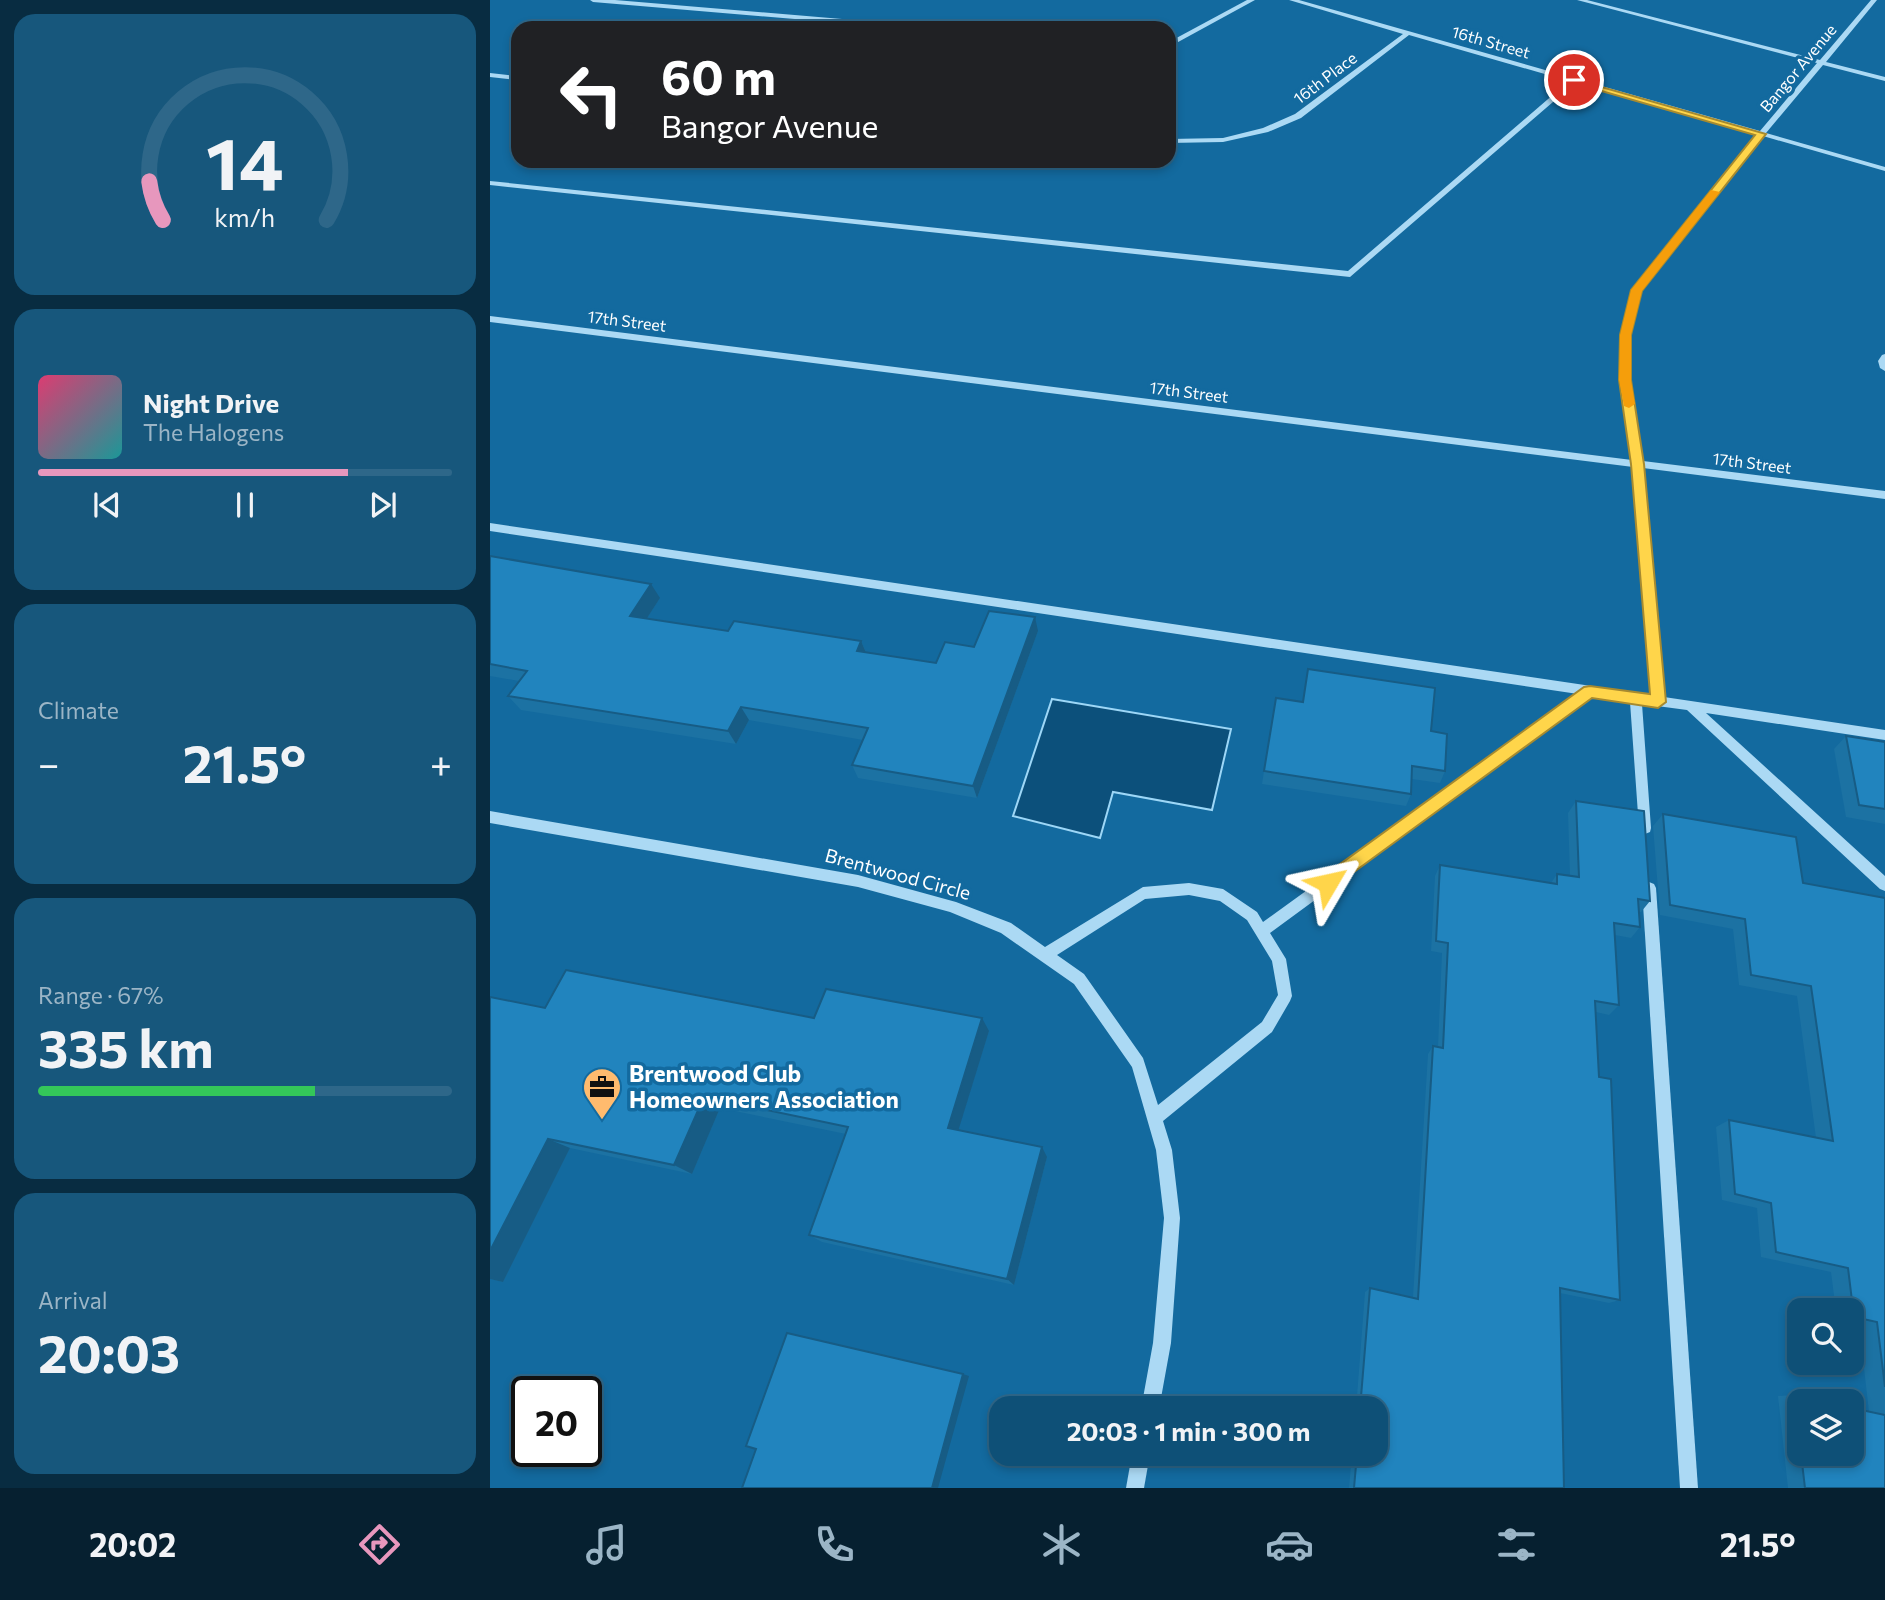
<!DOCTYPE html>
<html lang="en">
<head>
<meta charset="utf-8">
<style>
  body { margin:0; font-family:Commissioner,sans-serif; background:#17577c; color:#f1f3f6; height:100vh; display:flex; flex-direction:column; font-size:26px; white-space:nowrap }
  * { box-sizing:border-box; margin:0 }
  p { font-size:23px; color:#9bb5c6 }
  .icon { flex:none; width:38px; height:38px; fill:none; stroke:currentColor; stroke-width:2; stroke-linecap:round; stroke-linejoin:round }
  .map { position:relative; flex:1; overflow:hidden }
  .sheet { display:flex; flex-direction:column; gap:14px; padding:14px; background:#082c41; width:490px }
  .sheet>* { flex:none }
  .banner { position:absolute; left:21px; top:21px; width:665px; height:147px; border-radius:21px; box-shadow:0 4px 10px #0003,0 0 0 2px #2e6789; background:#202124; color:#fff; overflow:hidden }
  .controls { position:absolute; left:1297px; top:1298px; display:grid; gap:14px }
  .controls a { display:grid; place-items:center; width:77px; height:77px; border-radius:14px; background:#0e5077; box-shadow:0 4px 10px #0003,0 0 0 2px #2e6789; font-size:35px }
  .speed { position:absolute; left:21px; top:1376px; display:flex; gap:14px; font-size:35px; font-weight:700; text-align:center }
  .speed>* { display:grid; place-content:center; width:91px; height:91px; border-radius:50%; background:#0e5077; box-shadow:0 4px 10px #0003,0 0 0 2px #2e6789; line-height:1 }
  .speed .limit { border:4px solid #111; border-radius:10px; background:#fff; color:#111 }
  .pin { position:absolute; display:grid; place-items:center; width:60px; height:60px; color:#fff; margin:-30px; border:4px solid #fff; border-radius:50%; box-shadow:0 2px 7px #0007 }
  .me { position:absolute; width:77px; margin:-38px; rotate:54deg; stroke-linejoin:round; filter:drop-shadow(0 0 5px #0008) }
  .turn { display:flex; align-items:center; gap:24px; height:147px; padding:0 35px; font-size:32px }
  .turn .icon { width:91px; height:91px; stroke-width:2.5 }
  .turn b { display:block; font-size:49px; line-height:60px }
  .big { font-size:52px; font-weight:700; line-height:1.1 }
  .sheet .widget { flex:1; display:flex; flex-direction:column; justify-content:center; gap:10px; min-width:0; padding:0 24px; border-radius:21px; background:#17577c }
  .sheet .dial { align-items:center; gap:0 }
  .dial svg { height:182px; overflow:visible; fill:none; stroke:#2e6789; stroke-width:7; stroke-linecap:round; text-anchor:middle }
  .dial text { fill:#f1f3f6; stroke:none }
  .song { display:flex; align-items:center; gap:21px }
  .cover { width:84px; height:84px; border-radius:10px; background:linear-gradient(135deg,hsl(340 70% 55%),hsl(180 70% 35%)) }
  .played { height:7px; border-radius:4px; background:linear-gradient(90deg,#e797bd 75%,#2e6789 75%) }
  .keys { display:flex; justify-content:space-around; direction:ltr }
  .heat { display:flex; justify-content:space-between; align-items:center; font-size:38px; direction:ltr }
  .charge { height:10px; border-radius:5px; background:linear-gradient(90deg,#34c759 67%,#2e6789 0) }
  .trip { position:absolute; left:499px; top:1396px; width:399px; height:70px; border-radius:21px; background:#0e5077; box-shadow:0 4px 10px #0003,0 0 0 2px #2e6789; font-weight:700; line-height:70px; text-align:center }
  .menu { display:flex; height:112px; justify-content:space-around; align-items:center; background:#062030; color:#9bb5c6 }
  .menu .icon { width:49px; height:49px }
  .menu .current { color:#e797bd }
  .menu b { font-size:32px; color:#f1f3f6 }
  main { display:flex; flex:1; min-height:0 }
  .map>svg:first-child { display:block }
  .water { fill:#0c507b; stroke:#9dd7f7; stroke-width:2 }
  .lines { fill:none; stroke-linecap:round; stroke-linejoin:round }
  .minor { fill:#abd9f4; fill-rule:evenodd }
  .wall { fill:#1c72a3 }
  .shaded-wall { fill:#175c85 }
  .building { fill:#2184be; stroke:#175c85; stroke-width:2 }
  .route { fill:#ffd54a; stroke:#a68a30; stroke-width:2 }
  .slow { fill:#f59e0b }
  .labels { text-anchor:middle; stroke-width:7; stroke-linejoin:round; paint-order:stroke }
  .far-street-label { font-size:16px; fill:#fff; stroke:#136a9f }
  .street-label { font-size:19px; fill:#fff; stroke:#136a9f }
  .near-poi-label { font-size:23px; font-weight:bold; fill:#fff; stroke:#136a9f; text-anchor:start }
</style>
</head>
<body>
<main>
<section class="sheet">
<div class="widget dial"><svg viewBox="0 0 100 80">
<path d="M14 69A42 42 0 1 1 86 69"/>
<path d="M14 69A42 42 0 0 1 8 52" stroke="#e797bd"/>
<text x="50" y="56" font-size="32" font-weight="700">14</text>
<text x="50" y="72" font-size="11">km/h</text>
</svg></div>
<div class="widget">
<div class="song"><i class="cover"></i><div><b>Night Drive</b><p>The Halogens</p></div></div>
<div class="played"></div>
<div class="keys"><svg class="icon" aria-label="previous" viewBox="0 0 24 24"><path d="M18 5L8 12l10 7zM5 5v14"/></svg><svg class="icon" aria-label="pause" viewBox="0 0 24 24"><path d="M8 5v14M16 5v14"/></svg><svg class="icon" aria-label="next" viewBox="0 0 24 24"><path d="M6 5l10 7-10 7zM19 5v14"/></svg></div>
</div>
<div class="widget"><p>Climate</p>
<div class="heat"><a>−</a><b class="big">21.5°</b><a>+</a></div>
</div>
<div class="widget"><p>Range · 67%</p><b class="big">335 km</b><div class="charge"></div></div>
<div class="widget"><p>Arrival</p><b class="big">20:03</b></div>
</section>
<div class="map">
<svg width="1395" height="1488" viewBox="0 0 1395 1488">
  <rect width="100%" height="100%" fill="#136a9f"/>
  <path class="water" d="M562,699L741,729L722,810L623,792L610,838L523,816Z"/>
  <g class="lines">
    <g class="minor">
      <path d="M100,0H125L435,26L438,28H412L103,2Z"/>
      <path d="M757,0H765L679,47V42Z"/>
      <path d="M799,0H809L1270,131L1327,63L1087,0H1097L1330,60L1381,0H1387L1336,62L1395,77V81L1333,65L1276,133L1395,167V171L1273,136L1151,290L1139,335L1140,380L1153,461L1395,491V499L1153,468L1174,697L1395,730V740L1216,713L1395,876V891L1390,889L1197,710L1152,704L1161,828L1160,832L1155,834L1150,832L1149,828L1140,702L1103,696L780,933L796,959L802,996L800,1001L782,1032L673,1121L682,1150L690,1218L681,1343L669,1409H651L663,1343L674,1218L666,1150L642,1067L584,984L511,933L460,912L368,887L0,823V811L368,875L466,902L521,923L555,947L653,887L699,883L733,889L767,912L773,922L1088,694L0,531V523L1162,695L1143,467L0,322V316L1142,460L1130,380L1131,335L1143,290L1267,135L1085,83L860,277L0,185V181L858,271L1079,81L919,35L811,118L778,132L733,142L679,143V139L733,138L773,128L805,114L913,34ZM699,895L730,901L757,920L782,961L788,995L772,1022L668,1105L653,1058L594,974L567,955L655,899Z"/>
      <path d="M0,73L28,76V80L0,77Z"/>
      <path d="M1395,354V371L1390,368L1388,361L1392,355Z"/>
      <path d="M1159,882L1164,884L1166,888L1208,1488H1190L1152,888L1154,884Z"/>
      <path d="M642,1454H660L654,1488H636Z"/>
    </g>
  </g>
  <g class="wall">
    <path d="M0,556L170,598L157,618L238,631L371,641L376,652L446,663L484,647L548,631L487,798L368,778L362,765L373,740L259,720L246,744L31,710L18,696L29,681L0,676Z"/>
    <path d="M941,731L955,771L950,783L922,779L921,794L916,806L772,784L774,771Z"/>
    <path d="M1356,736L1395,742V824L1356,817L1344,749Z"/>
    <path d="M1086,801L1160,901L1151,912H1149L1150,927L1141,938L1125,935L1129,1005L1119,1015L1106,1012L1109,1077L1130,1300L1119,1303L1070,1293L1074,1488H859L862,1454H886V1409H866L875,1292L880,1288L923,1297L938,1054L943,1046L948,1047L952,953L941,951L945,876L950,865L1061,883L1067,874L1080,876L1078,813Z"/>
    <path d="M1173,814L1313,883L1395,898V1488H1298L1288,1396L1304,1395L1309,1402V1454H1362L1379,1412L1369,1324L1362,1323V1311H1346L1341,1272L1271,1257L1267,1208L1232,1200L1226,1127L1239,1120L1326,1138L1307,996L1249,985L1243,929L1170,915L1163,826Z"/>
    <path d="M0,997L55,1008L324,1018L499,1031L468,1130L557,1157L524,1285L332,1242L319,1235L356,1134L230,1108L202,1174L80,1148L13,1282L0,1279Z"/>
  </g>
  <g class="shaded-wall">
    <path d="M161,584L170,598L150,629L140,616Z"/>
    <path d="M545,617L548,631L487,798L483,786Z"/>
    <path d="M371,641L377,655L367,651Z"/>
    <path d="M251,707L259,720L246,744L238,731Z"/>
    <path d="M492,1018L499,1031L466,1138L458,1128Z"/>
    <path d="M214,1097L230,1108L202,1174L184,1165Z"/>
    <path d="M58,1139L80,1148L13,1282L0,1279V1251Z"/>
    <path d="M552,1147L557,1157L524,1285L517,1279Z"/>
    <path d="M473,1374L479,1376L448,1488H442Z"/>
  </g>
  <g class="building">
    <path d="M0,556L161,584L140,616L238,631L244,621L371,641L367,651L446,663L455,642L484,647L499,611L545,617L483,786L362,765L378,728L251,707L238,731L18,696L37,671L0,664Z"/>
    <path d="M818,669L945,688L941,731L957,734L955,771L922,766L921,794L774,771L786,698L813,702Z"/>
    <path d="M1356,736L1395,742V809L1369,805Z"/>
    <path d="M1086,801L1154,811L1160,901L1148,899L1150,927L1124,923L1129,1005L1105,1001L1109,1077L1121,1079L1130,1300L1070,1288L1074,1488H864L867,1454H886V1409H870L880,1288L928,1299L943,1046L953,1048L958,943L946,941L950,865L1067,884V874L1089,877Z"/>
    <path d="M1173,814L1306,837L1313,883L1395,898V1387L1387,1322L1364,1317L1358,1268L1286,1252L1281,1203L1245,1194L1239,1120L1343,1141L1321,986L1261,975L1255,919L1180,905Z"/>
    <path d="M76,970L324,1018L336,989L492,1018L458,1128L552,1147L517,1279L319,1235L358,1127L214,1097L184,1165L58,1139L0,1251V997L55,1008Z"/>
    <path d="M297,1333L473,1374L442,1488H252L266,1449L256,1446Z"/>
    <path d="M1304,1395L1333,1402H1309V1438Z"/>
    <path d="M1362,1408L1395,1415V1488H1315L1311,1454H1362Z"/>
  </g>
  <path class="route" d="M1080,78L1276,134L1152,291L1141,335V380L1154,464L1176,702L1168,708L1102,698L838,891L831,889L829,883L831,878L1094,687L1100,686L1160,694L1141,464L1129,380L1130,335L1141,290L1265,135L1080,82Z"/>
  <path class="slow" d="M1221,190L1230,192L1152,291L1141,335V380L1145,404L1139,408L1134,406L1129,380L1130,335L1141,290Z"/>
  <defs>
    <symbol id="office-pin" viewBox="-11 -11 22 30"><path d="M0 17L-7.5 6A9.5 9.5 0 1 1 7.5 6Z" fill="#ffbb6e" stroke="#136a9f"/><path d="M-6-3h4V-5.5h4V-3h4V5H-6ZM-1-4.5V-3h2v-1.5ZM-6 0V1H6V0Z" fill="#111"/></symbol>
  </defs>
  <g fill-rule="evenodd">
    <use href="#office-pin" x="90" y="1065" width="44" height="60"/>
  </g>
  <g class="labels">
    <g class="far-street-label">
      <text transform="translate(1001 42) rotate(16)" y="6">16th Street</text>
      <text transform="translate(1308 68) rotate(-50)" y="6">Bangor Avenue</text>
      <text transform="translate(835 78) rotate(-37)" y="6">16th Place</text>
      <text transform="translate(137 321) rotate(7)" y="6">17th Street</text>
      <text transform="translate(699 392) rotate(7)" y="6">17th Street</text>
      <text transform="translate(1262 463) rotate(7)" y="6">17th Street</text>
    </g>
    <g class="street-label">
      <text transform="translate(408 874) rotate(15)" y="7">Brentwood Circle</text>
    </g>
    <g class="near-poi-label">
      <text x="139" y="1082">Brentwood Club<tspan x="139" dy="26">Homeowners Association</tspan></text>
    </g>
  </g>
</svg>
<div class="controls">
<a><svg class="icon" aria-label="search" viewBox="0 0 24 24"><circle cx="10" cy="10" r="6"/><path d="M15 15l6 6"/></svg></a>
<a><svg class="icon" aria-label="layers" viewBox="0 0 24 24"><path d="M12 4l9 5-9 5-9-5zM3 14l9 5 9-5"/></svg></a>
</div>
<div class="speed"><div class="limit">20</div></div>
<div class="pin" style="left:1084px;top:80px;background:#d93025"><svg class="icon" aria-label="arrive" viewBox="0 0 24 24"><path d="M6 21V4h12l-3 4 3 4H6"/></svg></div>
<svg class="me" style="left:838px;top:883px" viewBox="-20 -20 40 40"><path d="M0-17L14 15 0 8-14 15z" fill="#ffd54a" stroke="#fff" stroke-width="4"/></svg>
<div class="trip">20:03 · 1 min · 300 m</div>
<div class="banner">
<div class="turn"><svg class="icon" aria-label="left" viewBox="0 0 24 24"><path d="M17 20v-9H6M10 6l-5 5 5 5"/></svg><div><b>60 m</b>Bangor Avenue</div></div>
</div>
</div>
</main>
<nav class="menu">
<b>20:02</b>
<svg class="icon current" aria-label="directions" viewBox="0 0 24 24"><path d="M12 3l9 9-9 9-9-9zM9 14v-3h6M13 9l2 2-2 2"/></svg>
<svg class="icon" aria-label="music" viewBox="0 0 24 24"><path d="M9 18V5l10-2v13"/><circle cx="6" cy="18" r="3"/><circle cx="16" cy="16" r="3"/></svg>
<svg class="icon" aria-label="phone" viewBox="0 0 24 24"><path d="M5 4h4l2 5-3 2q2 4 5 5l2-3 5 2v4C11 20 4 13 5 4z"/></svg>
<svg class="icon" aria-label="climate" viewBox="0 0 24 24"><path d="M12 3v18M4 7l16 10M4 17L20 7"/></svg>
<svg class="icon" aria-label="car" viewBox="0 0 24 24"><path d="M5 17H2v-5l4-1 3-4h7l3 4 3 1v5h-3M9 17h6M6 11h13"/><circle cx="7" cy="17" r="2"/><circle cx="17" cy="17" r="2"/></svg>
<svg class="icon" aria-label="filters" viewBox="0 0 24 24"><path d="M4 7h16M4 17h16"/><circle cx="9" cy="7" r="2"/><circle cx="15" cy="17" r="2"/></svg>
<b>21.5°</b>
</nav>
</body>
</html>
